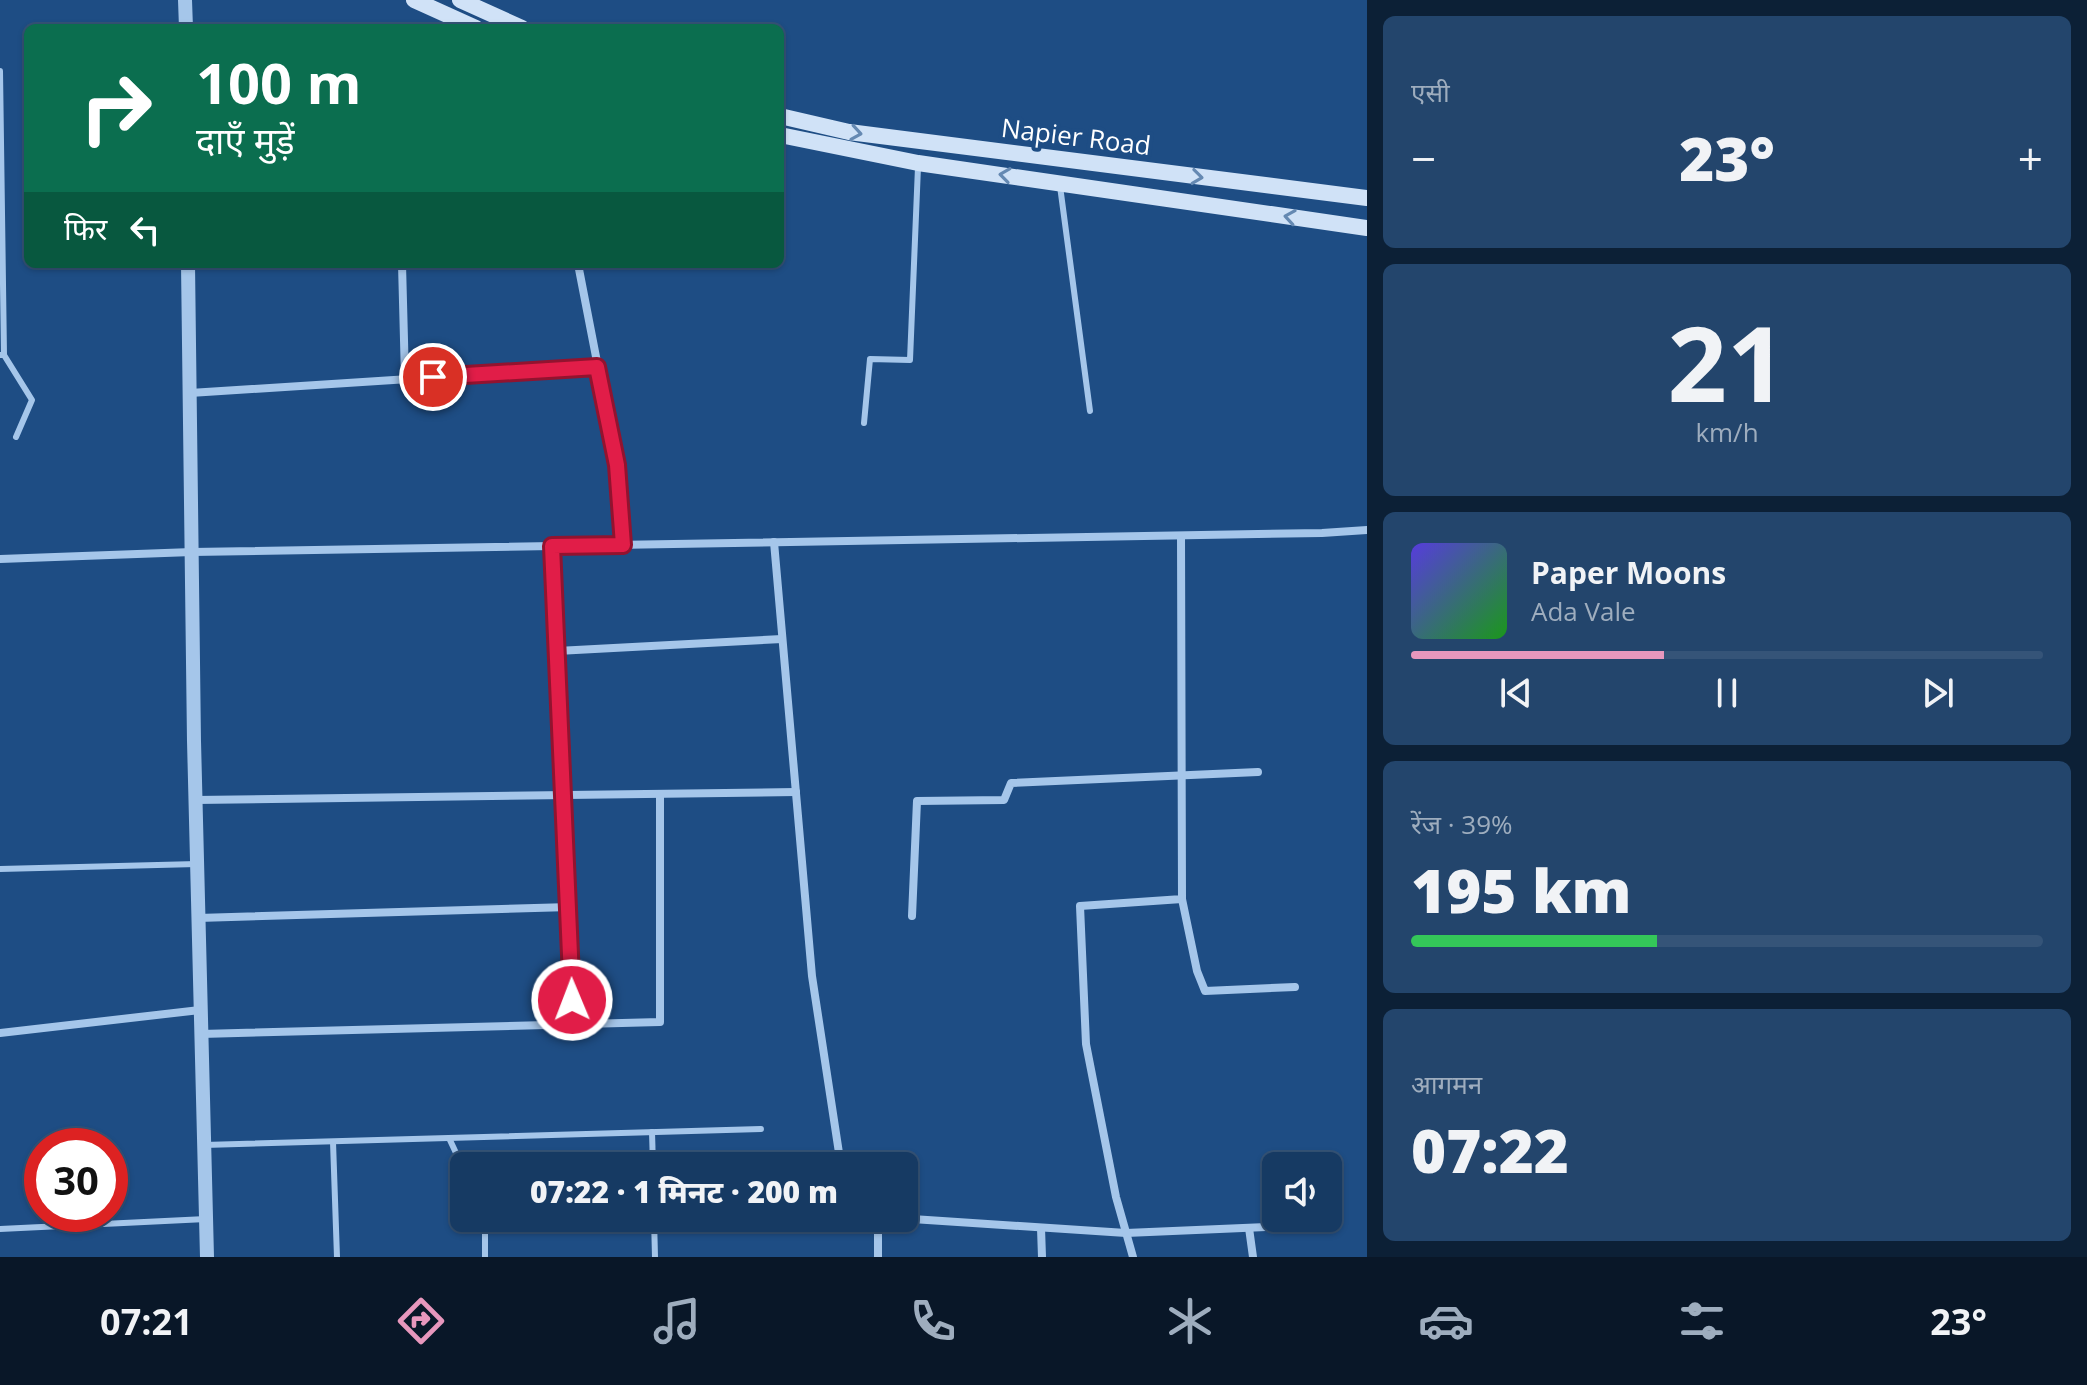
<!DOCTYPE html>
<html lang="hi">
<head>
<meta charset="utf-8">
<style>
  body { margin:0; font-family:"Open Sans","Noto Sans Devanagari",sans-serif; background:#23456c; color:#f1f3f6; height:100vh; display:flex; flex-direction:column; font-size:30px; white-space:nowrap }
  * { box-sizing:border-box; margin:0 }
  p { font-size:26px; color:#9eadbe }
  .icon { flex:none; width:44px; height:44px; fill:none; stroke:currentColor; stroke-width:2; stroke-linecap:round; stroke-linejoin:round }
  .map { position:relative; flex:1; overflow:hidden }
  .sheet { display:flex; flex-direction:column; gap:16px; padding:16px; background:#0c2036; width:720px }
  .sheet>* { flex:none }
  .hud { position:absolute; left:24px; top:24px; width:760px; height:244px; border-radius:12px; box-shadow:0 2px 6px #0004,0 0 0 2px #355478; background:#0b6e4f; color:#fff; overflow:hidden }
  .controls { position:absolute; left:1262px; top:1152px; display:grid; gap:16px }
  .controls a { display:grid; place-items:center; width:80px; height:80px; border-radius:12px; background:#163a63; box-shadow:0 2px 6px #0004,0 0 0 2px #355478; font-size:40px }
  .speed { position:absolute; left:24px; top:1128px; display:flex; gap:16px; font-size:40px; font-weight:700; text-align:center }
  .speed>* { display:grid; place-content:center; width:104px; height:104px; border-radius:50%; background:#163a63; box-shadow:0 2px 6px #0004,0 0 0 2px #355478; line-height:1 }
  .speed .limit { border:12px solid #d22; background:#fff; color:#111 }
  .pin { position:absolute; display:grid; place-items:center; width:68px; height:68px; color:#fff; margin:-34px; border:4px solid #fff; border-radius:50%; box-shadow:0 2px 8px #0007 }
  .me { position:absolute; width:88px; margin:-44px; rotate:359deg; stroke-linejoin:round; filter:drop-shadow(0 0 6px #0008) }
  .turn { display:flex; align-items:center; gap:28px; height:168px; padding:0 40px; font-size:36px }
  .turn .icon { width:104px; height:104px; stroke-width:2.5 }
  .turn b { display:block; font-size:56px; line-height:68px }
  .then { display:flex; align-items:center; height:76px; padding:0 40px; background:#0003; gap:16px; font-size:30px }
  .big { font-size:60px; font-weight:800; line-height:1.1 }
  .sheet .card { flex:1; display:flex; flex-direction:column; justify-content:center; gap:12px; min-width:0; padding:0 28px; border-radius:12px; background:#23456c }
  .sheet .dial { align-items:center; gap:0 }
  .dial b { font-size:104px; line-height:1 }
  .song { display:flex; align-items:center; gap:24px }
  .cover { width:96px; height:96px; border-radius:12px; background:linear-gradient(135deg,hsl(250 70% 55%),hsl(120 70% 35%)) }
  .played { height:8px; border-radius:4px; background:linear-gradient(90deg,#e797bd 40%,#355478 40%) }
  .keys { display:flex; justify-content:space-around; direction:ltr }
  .heat { display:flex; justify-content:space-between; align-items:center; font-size:44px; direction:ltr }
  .charge { height:12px; border-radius:6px; background:linear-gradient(90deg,#34c759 39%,#355478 0) }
  .trip { position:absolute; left:450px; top:1152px; width:468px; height:80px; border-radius:12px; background:#163a63; box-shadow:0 2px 6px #0004,0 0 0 2px #355478; font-weight:800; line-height:80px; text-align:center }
  .menu { display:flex; height:128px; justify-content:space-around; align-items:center; background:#091728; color:#9eadbe }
  .menu .icon { width:56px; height:56px }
  .menu .current { color:#e797bd }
  .menu b { font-size:36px; color:#f1f3f6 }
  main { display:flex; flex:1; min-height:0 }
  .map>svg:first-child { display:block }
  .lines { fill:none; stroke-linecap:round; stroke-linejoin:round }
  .service { stroke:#a5c6ea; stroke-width:6 }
  .minor { stroke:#a5c6ea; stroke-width:8 }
  .tertiary { stroke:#a5c6ea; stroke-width:14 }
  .secondary { stroke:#d0e2f7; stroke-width:16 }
  .oneway { stroke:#6589b2 }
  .route-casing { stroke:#92132f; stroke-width:20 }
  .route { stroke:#e11d48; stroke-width:14 }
  .labels { text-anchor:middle; stroke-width:8; stroke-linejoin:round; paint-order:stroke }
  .street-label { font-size:26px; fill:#fff; stroke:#1e4d84 }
</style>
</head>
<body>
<main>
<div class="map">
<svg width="1367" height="1257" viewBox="0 0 1367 1257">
  <rect width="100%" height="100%" fill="#1e4d84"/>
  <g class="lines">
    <g class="service">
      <path d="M0,71L4,355H0"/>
      <path d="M1060,186L1090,411"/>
      <path d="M4,355L32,400L16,437"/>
      <path d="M864,423L870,359L910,360L918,167"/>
      <path d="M0,869L197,864"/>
      <path d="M652,1132L653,1166"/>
      <path d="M449,1138L464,1170"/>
      <path d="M333,1142L337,1257"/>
      <path d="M204,1145L761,1129"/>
      <path d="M654,1218L655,1257"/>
      <path d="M0,1229L206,1219"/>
      <path d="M485,1257V1218"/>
    </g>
    <g class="minor">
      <path d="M402,264L405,378"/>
      <path d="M578,264L617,465L623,545"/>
      <path d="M190,393L597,367"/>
      <path d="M774,542L812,976L841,1166"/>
      <path d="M552,546L570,907"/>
      <path d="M0,559L192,552L1322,533L1367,530"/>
      <path d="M557,651L782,639"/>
      <path d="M195,800L796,792"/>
      <path d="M1182,899L1197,971L1205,991L1295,987"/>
      <path d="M912,916L917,801L1004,800L1011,783L1258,772"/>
      <path d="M198,918L570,907L572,1024"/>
      <path d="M0,1033L200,1010"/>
      <path d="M201,1034L660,1022V794"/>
      <path d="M878,1218V1257"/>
      <path d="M897,1218L1126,1233L1311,1225"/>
      <path d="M1041,1228L1042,1257"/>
      <path d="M1249,1228L1253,1257"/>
      <path d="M1133,1257L1116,1197L1086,1044L1080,906L1182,899L1181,536"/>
    </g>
    <g class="tertiary">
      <path d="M185,0L186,28"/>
      <path d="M188,264L194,741L207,1257"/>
    </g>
    <g class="secondary">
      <path d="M414,0L476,28"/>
      <path d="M460,0L522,28"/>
      <path d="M780,116L849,132L1367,198"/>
      <path d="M780,135L918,163L1367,228"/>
    </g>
  </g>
  <defs><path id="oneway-chevron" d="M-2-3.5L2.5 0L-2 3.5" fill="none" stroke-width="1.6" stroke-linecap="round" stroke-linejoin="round" transform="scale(2)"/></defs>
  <g class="oneway">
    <use href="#oneway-chevron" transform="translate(856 133) rotate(9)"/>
    <use href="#oneway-chevron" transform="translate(1005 175) rotate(-172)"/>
    <use href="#oneway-chevron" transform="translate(1197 177) rotate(7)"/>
    <use href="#oneway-chevron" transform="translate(1290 217) rotate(-171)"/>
  </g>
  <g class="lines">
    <defs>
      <path id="route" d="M433,377L597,367L617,465L623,545L552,546L572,1000"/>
    </defs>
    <use href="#route" class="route-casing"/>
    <use href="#route" class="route"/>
  </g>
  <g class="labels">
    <g class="street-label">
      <text transform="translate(1076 137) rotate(7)" y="9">Napier Road</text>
    </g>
  </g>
</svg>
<div class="controls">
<a><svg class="icon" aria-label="sound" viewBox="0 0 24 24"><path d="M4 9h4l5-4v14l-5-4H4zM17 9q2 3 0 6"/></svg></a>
</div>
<div class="speed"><div class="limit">30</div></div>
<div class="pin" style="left:433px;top:377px;background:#d93025"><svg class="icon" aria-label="arrive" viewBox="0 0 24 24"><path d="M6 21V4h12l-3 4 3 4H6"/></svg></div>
<svg class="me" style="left:572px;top:1000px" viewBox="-20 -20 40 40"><circle r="17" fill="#e11d48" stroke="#fff" stroke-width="3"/><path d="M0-11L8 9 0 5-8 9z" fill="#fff"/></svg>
<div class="trip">07:22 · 1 मिनट · 200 m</div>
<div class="hud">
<div class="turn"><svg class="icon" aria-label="right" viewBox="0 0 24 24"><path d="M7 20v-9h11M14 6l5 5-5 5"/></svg><div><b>100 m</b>दाएँ मुड़ें</div></div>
<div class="then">फिर<svg class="icon" aria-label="left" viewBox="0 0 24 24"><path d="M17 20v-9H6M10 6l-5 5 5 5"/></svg></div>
</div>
</div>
<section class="sheet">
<div class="card"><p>एसी</p>
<div class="heat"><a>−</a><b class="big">23°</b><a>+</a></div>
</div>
<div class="card dial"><b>21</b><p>km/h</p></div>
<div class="card">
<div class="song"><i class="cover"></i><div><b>Paper Moons</b><p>Ada Vale</p></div></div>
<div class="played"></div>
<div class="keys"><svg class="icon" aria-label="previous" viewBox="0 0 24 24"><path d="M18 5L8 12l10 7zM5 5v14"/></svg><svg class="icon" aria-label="pause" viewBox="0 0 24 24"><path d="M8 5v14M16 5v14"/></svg><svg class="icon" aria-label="next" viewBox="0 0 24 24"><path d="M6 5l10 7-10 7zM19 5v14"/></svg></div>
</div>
<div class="card"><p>रेंज · 39%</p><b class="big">195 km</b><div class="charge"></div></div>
<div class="card"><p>आगमन</p><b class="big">07:22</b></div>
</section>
</main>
<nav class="menu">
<b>07:21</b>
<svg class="icon current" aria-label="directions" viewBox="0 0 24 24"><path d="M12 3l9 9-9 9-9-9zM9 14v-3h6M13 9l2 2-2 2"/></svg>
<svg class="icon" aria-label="music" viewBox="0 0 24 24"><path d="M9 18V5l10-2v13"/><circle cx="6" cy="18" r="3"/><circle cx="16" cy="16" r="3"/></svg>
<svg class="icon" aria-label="phone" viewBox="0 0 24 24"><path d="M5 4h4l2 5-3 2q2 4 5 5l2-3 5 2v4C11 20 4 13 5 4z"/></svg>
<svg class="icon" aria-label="climate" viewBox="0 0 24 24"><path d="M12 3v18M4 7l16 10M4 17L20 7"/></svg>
<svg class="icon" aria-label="car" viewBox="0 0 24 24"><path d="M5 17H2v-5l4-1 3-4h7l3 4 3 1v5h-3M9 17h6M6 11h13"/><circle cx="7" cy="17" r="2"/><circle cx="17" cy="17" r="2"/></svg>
<svg class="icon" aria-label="filters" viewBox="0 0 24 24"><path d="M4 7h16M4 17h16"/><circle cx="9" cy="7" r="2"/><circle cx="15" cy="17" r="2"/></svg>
<b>23°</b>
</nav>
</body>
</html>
